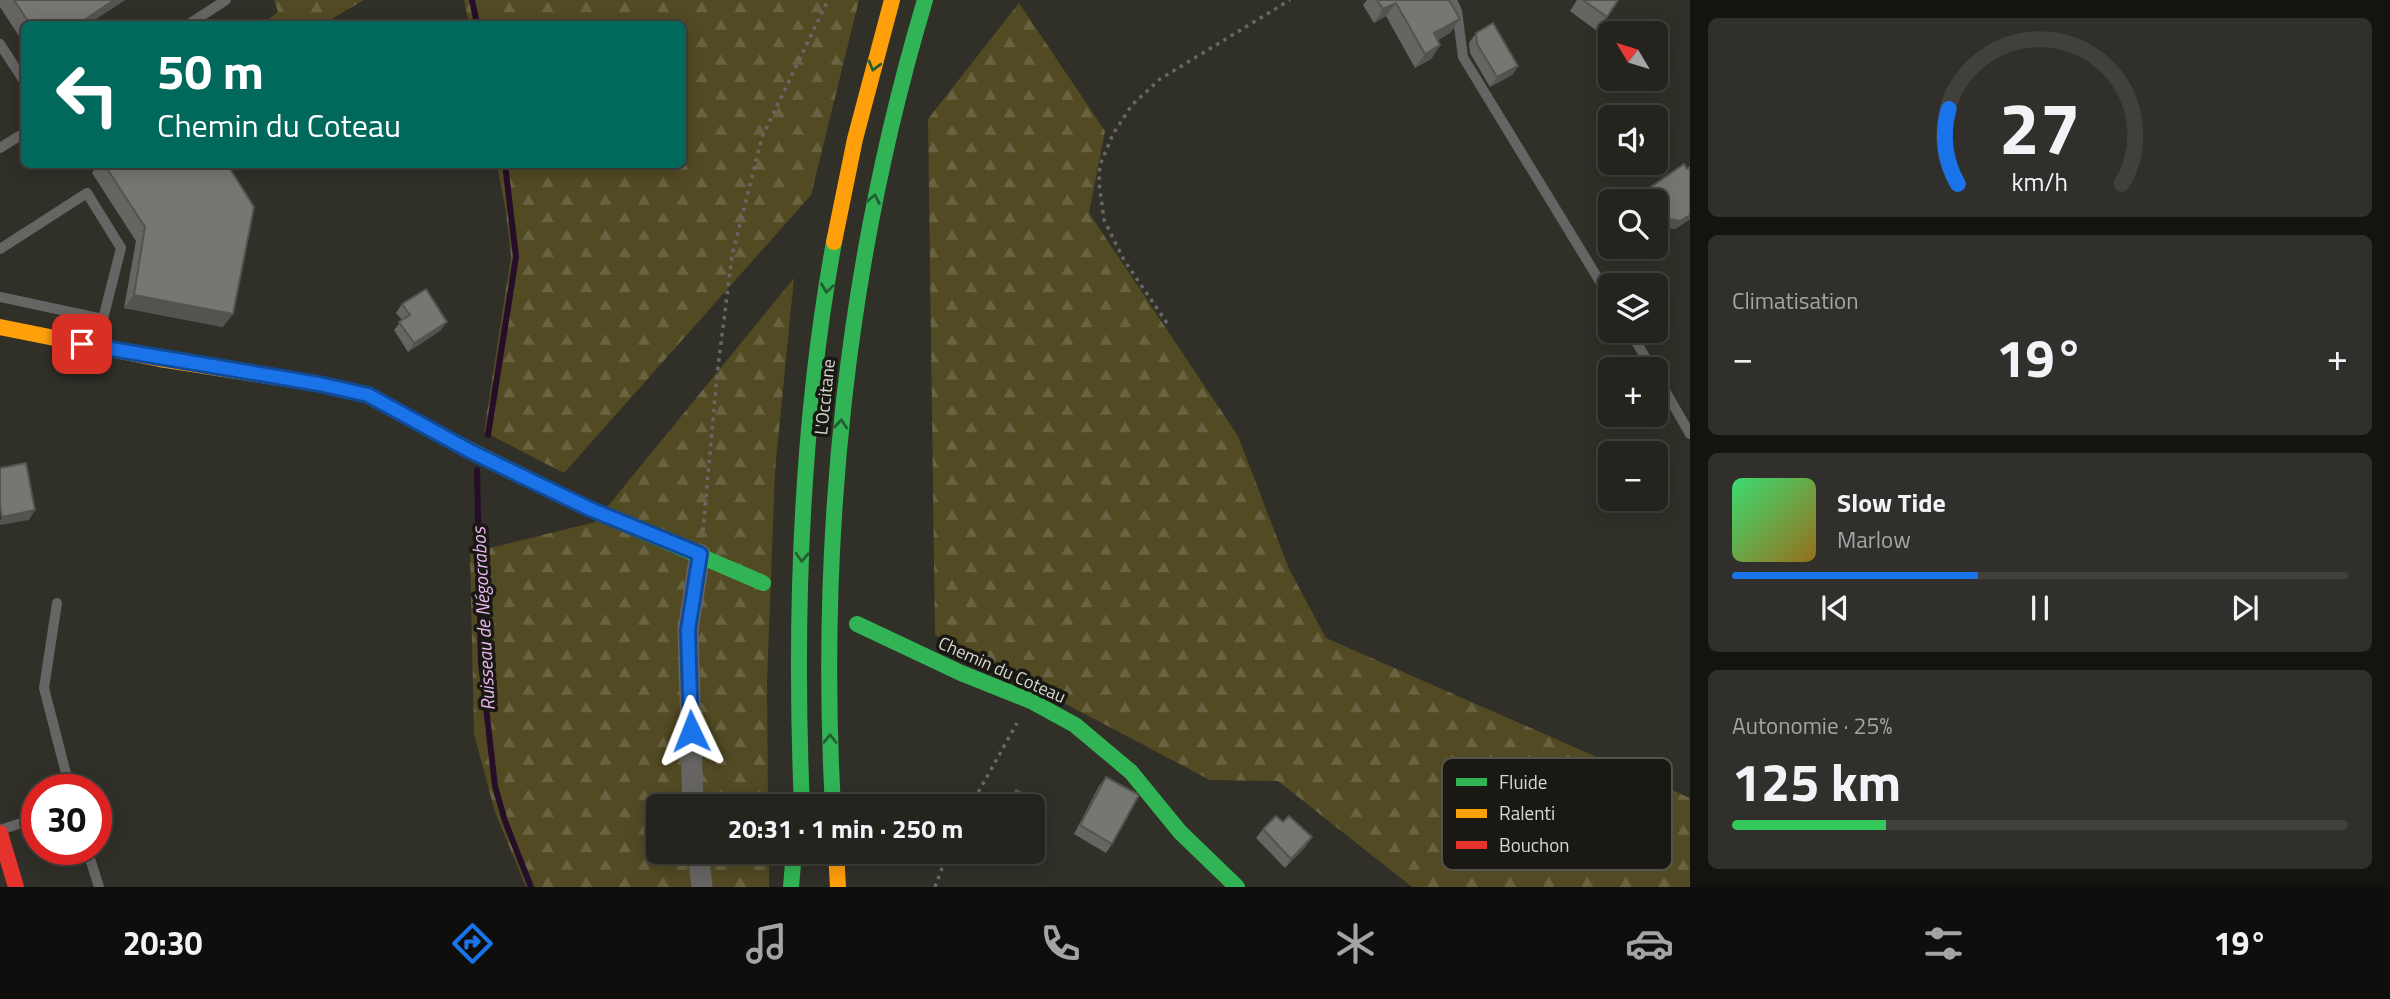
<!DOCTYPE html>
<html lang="fr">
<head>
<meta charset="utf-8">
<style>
  body { margin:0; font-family:"Titillium Web",sans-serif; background:#302f2b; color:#f1f3f6; height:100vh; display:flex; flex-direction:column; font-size:26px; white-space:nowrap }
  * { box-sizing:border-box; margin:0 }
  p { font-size:23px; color:#a3a4a4 }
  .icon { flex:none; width:38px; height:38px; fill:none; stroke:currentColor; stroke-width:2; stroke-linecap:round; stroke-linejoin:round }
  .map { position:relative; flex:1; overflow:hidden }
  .panel { display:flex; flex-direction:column; gap:18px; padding:18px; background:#141310; width:700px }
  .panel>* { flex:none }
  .banner { position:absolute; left:21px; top:21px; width:665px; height:147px; border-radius:10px; box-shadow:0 4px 18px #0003,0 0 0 2px #41403c; background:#00695c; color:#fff; overflow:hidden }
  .needle { width:46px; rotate:308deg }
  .controls { position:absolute; left:1598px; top:21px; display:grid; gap:14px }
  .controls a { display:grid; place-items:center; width:70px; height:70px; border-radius:10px; background:#24231e; box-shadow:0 4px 18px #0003,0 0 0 2px #41403c; font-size:35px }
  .speed { position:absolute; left:21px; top:774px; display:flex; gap:14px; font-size:35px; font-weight:700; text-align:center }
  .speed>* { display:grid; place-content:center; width:91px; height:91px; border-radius:50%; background:#24231e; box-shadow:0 4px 18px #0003,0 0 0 2px #41403c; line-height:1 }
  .speed .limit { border:10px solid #d22; background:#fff; color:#111 }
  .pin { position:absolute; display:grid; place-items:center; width:60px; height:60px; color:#fff; margin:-30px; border-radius:14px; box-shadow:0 4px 10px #0006 }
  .me { position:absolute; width:77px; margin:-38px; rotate:358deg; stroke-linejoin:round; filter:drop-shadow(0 0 5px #0008) }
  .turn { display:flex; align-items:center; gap:24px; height:147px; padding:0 21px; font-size:32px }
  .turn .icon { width:91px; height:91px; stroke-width:2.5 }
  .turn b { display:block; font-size:49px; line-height:60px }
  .big { font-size:52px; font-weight:700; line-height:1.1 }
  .panel .tile { flex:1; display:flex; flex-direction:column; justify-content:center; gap:10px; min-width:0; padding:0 24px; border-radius:10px; background:#302f2b }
  .panel .dial { align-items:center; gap:0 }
  .dial svg { height:182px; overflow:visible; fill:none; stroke:#41403c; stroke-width:7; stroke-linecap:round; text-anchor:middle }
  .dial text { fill:#f1f3f6; stroke:none }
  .song { display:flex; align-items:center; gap:21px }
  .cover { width:84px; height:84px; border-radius:10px; background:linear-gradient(135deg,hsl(140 70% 55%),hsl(40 70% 35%)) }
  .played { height:7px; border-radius:4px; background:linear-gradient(90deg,#1a73e8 40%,#41403c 40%) }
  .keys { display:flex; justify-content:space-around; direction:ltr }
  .heat { display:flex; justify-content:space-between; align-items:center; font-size:38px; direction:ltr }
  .charge { height:10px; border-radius:5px; background:linear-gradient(90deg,#34c759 25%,#41403c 0) }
  .trip { position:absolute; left:646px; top:794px; width:399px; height:70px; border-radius:10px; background:#24231e; box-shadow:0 4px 18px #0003,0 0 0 2px #41403c; font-weight:700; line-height:70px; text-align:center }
  .menu { display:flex; height:112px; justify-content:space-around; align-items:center; background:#0e0e0c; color:#a3a4a4 }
  .menu .icon { width:49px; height:49px }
  .menu .active { color:#1a73e8 }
  .menu b { font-size:32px; color:#f1f3f6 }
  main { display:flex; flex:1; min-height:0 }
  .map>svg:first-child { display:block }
  .forest { fill:url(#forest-firs) }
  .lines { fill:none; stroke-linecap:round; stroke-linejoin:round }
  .stream { stroke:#260e29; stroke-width:6 }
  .path { stroke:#686766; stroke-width:3.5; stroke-dasharray:3.5 5; stroke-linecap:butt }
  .lane { stroke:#676564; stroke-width:10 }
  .street { stroke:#676564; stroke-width:21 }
  .fast { stroke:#30b455; stroke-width:16 }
  .slow { stroke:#ff9f0a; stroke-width:16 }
  .jam { stroke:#e5322d; stroke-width:16 }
  .wall { fill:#666561 }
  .shaded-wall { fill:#53534f }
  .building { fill:#777671; stroke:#53534f; stroke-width:2 }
  .oneway { stroke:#235e31 }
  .route-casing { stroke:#114b97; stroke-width:18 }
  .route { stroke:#1a73e8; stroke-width:12 }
  .labels { text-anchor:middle; stroke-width:7; stroke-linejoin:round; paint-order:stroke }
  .street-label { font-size:18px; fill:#d9d8d1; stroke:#191813 }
  .water-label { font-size:19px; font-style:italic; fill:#edb9f3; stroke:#191813 }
  .key { fill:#191813; stroke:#53524c; stroke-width:2 }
  .key-label { font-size:19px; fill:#d9d8d1 }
</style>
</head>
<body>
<main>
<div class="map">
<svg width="1690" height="887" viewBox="0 0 1690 887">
  <defs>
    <pattern id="forest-firs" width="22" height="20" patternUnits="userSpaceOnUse" patternTransform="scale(1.75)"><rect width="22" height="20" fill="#524a23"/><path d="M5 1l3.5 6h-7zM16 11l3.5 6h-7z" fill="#6a6342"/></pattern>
  </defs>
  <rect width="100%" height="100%" fill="#302f28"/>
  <g class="forest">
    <path d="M274,0H364L323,24H262L278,12Z"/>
    <path d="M464,0H859L811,195L564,473L484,432L511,256L506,213L497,165L682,164V24H469Z"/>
    <path d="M1019,3L1105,131L1089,213L1238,436L1289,569L1326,638L1690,798V887H1412L1278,781L1210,780L935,635L928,119Z"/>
    <path d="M794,278L775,471L767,683L768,807H658V852H769V887H526L495,812L474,734L470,553L595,522Z"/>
  </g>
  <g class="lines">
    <g class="stream">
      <path d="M472,0L477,24"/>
      <path d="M488,435L516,257L505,164"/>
      <path d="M477,470L481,663L495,786L505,821L531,887"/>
    </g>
    <g class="path">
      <path d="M1167,323L1124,260L1104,220L1099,183L1100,165L1113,134L1132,105L1160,79L1290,0"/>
      <path d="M703,531L717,375L732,256L762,137L828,0"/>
      <path d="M970,807L1017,723"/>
      <path d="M935,887L948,852"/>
    </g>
    <g class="lane">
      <path d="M1452,0L1457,11L1463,57L1610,298"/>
      <path d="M189,24L226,0"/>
      <path d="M0,44L24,81"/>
      <path d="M0,148L24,133"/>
      <path d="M0,249L87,193L121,248L103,319L0,297"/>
      <path d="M1630,331L1652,369"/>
      <path d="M1656,375L1690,434"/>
      <path d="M57,603L44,688L70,789"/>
      <path d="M0,830L37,818"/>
      <path d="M87,849L99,887"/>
    </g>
    <g class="street">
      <path d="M693,807L688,630L700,554"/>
      <path d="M698,852L702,887"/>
    </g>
    <g class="fast">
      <path d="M448,439L590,509L763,583"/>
      <path d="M857,624L961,673L1031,701L1075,725L1131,772L1180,832L1237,887"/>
      <path d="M802,807C794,618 800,428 834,242"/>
      <path d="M833,807C818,535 847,261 925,0"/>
      <path d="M791,887L794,852"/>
    </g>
    <g class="slow">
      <path d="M834,242L855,139L892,0"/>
      <path d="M0,327L160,359L319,384L368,395L448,439"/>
      <path d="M836,852L838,887"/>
    </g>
    <path class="jam" d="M0,833L16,887"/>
  </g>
  <g class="wall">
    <path d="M0,0H125L88,24H24V44L0,7Z"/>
    <path d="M1367,0H1449L1460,19L1450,33L1438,40L1440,45L1431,59L1415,68L1386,16L1374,23L1363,5Z"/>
    <path d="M1577,0H1618L1597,31L1570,11Z"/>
    <path d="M1476,33L1518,66L1512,75L1490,87L1470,53L1469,43Z"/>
    <path d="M98,164H227L223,327L124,308L136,241L92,173Z"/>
    <path d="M1684,164L1687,169L1690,167V219L1675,229L1664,227L1657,232L1656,230V201H1636L1642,193Z"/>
    <path d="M402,304L441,330L408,352L394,330L402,320L396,313Z"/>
    <path d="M1106,777L1112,844L1106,853L1074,834L1099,786Z"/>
    <path d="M1283,822L1312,837L1305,847L1285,868L1256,838L1263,829Z"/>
  </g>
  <g class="shaded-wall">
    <path d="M114,0H125L88,24H78Z"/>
    <path d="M1396,3L1386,16L1374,23L1383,9Z"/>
    <path d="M1460,19L1450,33L1425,47L1434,33Z"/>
    <path d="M1440,45L1431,59L1415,68L1425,54Z"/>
    <path d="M1518,66L1512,75L1490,87L1497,77Z"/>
    <path d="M1690,215V219L1675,229L1664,227L1657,232L1663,224L1670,219Z"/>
    <path d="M134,295L233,314L223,327L124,308Z"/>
    <path d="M447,322L441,330L408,352L414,343Z"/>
    <path d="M35,510L29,520L0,525V520L2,517Z"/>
    <path d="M1312,837L1305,847L1285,868L1291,859Z"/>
  </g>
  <g class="building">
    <path d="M14,0H114L78,24H30Z"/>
    <path d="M1377,0H1449L1460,19L1434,33L1440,45L1425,54L1396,3L1383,9Z"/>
    <path d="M1583,0H1618L1607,17Z"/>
    <path d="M1493,23L1518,66L1497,77L1477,44L1476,33Z"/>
    <path d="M104,164H227L254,207L233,314L134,295L145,227Z"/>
    <path d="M1684,164L1687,169L1690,167V215L1680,221L1670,219L1663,224L1656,213V201H1647L1642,193Z"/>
    <path d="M426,289L447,322L414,343L399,322L410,315L402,304Z"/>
    <path d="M26,463L35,510L2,517L0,506V468Z"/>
    <path d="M1106,777L1139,795L1112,844L1080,825Z"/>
    <path d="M1016,790L1045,806L1032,830V807H1008Z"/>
    <path d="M1276,816L1283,822L1289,816L1312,837L1291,859L1263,829Z"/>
  </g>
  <defs><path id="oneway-chevron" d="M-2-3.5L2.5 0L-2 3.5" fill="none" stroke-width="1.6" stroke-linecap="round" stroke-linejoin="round" transform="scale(1.75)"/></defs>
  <g class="oneway">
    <use href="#oneway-chevron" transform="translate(874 66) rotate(105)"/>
    <use href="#oneway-chevron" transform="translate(874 199) rotate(-79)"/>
    <use href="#oneway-chevron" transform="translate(827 288) rotate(98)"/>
    <use href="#oneway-chevron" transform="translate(841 424) rotate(-85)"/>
    <use href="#oneway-chevron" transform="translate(802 557) rotate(92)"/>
    <use href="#oneway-chevron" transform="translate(830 739) rotate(-90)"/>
  </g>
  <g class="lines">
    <defs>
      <path id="route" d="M82,344L319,384L368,395L470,451L542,486L590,509L700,554L688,630L691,731"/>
    </defs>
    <use href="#route" class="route-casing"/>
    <use href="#route" class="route"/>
  </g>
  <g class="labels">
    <g class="street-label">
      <text transform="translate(825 397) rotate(-84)" y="6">L'Occitane</text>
      <text transform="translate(1002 670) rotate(24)" y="6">Chemin du Coteau</text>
    </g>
    <g class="water-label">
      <text transform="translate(483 619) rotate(-93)" y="7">Ruisseau de Négocrabos</text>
    </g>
  </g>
  <rect x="1442" y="758" width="230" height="112" rx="10" class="key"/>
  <rect x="1456" y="778" width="31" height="8" fill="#30b455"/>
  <rect x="1456" y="809" width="31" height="9" fill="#ff9f0a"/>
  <rect x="1456" y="841" width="31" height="8" fill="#e5322d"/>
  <g class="key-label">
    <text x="1499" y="789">Fluide</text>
    <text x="1499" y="820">Ralenti</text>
    <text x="1499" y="852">Bouchon</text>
  </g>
</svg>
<div class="controls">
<a><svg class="needle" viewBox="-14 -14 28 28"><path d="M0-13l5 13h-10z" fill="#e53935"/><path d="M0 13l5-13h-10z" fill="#a3a4a4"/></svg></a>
<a><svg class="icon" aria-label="sound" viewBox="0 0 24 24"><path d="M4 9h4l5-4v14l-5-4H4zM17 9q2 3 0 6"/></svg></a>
<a><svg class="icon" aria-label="search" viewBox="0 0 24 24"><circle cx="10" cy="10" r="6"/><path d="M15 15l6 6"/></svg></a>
<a><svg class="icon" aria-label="layers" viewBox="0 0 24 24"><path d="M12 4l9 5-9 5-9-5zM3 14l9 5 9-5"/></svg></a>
<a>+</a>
<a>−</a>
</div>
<div class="speed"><div class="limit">30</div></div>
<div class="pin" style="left:82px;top:344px;background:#d93025"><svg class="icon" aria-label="arrive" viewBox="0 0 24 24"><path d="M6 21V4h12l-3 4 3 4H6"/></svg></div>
<svg class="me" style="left:691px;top:731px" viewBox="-20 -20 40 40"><path d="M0-17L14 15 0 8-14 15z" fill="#1a73e8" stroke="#fff" stroke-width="4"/></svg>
<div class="trip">20:31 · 1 min · 250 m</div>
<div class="banner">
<div class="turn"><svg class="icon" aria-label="left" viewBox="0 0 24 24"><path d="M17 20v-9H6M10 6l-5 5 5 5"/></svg><div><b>50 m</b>Chemin du Coteau</div></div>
</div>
</div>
<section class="panel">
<div class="tile dial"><svg viewBox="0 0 100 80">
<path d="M14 69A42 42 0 1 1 86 69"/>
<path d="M14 69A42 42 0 0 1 10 36" stroke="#1a73e8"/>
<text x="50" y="56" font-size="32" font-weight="700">27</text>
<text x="50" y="72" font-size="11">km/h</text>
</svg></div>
<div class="tile"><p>Climatisation</p>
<div class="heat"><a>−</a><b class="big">19°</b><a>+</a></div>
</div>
<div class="tile">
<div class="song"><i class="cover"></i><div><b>Slow Tide</b><p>Marlow</p></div></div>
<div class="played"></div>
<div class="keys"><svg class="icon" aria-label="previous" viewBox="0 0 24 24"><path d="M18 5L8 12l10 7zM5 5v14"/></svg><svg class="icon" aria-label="pause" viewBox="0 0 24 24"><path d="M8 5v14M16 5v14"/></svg><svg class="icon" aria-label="next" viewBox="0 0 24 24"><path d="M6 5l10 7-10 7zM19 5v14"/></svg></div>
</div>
<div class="tile"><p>Autonomie · 25%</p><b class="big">125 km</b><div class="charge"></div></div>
</section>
</main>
<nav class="menu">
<b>20:30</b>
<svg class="icon active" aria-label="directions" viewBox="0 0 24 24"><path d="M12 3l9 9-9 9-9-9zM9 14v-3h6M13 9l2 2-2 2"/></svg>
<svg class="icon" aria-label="music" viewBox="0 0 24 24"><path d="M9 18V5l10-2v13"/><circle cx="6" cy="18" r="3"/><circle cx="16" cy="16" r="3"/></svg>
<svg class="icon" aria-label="phone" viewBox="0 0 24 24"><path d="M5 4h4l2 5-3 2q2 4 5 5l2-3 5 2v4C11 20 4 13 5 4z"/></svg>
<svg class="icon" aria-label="climate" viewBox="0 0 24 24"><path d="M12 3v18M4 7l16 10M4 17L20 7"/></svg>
<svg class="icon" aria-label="car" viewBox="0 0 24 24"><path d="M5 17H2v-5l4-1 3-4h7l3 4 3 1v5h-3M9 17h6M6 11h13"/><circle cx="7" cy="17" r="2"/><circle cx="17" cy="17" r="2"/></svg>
<svg class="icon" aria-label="filters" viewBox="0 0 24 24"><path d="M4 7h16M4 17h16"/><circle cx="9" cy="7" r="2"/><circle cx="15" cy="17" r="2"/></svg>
<b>19°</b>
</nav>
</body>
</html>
